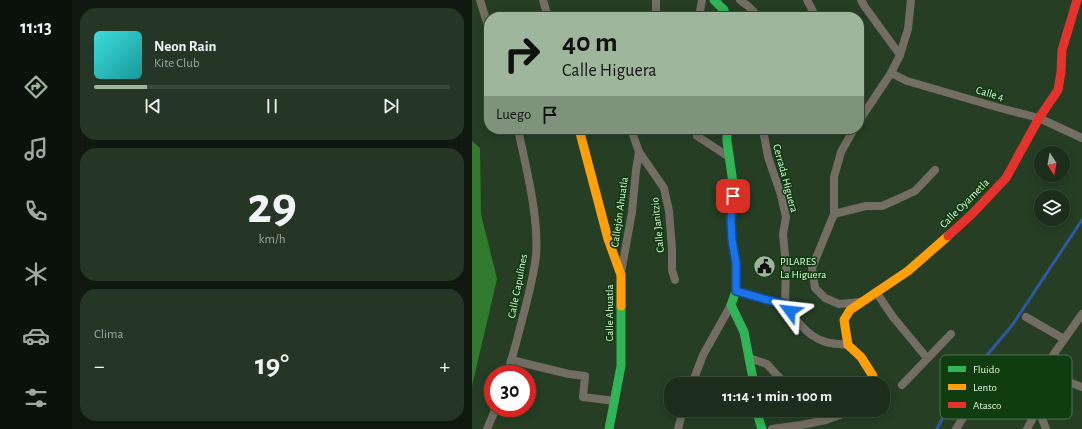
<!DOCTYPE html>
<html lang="es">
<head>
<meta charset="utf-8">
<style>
  body { margin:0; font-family:"Alegreya Sans",sans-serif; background:#253624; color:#f1f3f6; height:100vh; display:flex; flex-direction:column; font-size:15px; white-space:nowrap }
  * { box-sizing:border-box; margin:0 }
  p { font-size:13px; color:#a0a8a3 }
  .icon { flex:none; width:22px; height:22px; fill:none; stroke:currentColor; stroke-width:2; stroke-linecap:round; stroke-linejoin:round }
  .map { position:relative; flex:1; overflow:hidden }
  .sheet { display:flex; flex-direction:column; gap:8px; padding:8px; background:#0f190f; width:400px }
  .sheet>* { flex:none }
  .guide { position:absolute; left:12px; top:12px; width:380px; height:122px; border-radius:16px; box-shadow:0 2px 10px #0003,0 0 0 1px #3a4a3a; background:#9eb79c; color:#111; overflow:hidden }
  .needle { width:26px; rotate:169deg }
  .fabs { position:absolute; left:562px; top:146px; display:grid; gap:8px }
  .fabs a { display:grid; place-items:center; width:36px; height:36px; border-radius:50%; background:#1c2e1b; box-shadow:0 2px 10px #0003,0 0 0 1px #3a4a3a; font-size:20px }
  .speed { position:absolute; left:12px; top:365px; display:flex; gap:8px; font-size:20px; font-weight:700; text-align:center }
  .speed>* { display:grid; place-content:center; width:52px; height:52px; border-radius:50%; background:#1c2e1b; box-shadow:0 2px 10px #0003,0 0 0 1px #3a4a3a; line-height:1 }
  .speed .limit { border:6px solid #d22; background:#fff; color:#111 }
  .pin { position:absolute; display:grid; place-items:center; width:34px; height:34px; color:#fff; margin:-17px; border-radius:8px; box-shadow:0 2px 6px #0006 }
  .me { position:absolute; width:44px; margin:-22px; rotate:300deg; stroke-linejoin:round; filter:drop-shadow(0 0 3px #0008) }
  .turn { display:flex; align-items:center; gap:14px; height:84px; padding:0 12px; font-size:18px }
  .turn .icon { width:52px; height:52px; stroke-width:2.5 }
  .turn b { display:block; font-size:28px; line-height:34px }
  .then { display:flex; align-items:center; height:38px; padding:0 12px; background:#0003; gap:8px; font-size:15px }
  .big { font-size:30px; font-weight:600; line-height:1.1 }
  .sheet .tile { flex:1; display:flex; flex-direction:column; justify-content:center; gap:6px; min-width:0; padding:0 14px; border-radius:16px; background:#253624 }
  .sheet .dial { align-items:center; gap:0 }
  .dial b { font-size:52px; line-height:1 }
  .song { display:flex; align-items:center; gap:12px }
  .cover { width:48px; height:48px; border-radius:6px; background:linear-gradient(135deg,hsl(180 70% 55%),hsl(180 70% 35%)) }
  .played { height:4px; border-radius:2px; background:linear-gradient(90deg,#9eb79c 15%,#3a4a3a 15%) }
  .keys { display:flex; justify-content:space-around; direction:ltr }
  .heat { display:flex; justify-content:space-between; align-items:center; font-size:22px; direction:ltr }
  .trip { position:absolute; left:192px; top:377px; width:226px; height:40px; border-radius:16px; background:#1c2e1b; box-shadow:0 2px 10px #0003,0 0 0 1px #3a4a3a; font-weight:600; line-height:40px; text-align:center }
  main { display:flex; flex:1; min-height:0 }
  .tab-bar { display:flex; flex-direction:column; width:72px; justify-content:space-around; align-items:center; background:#0b120b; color:#a0a8a3 }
  .tab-bar .icon { width:28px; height:28px }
  .tab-bar .current { color:#9eb79c }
  .tab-bar b { font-size:18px; color:#f1f3f6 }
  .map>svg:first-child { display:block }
  .forest { fill:#317b2f }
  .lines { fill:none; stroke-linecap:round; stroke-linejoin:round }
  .stream { stroke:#3057a2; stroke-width:3 }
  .street { stroke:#746d63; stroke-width:8 }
  .fast { stroke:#30b455; stroke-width:9 }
  .slow { stroke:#ff9f0a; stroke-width:9 }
  .jam { stroke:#e5322d; stroke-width:9 }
  .route-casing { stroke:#114b97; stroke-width:10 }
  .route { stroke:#1a73e8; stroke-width:7 }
  .labels { text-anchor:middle; stroke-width:3.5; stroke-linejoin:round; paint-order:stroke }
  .street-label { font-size:11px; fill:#dff8dd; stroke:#103d0f }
  .poi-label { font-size:11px; fill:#dff8dd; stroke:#103d0f; text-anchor:start }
  .key { fill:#103d0f; stroke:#4e754d; stroke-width:1 }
  .key-label { font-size:11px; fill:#dff8dd }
</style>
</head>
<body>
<main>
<nav class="tab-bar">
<b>11:13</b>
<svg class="icon current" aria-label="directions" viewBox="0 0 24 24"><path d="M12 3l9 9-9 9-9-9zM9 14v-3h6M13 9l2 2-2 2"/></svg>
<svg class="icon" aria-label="music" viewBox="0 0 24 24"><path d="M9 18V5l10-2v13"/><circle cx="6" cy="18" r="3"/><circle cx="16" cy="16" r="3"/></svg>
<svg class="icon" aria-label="phone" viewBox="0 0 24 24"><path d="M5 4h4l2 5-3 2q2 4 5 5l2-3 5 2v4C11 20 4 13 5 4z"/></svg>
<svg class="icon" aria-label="climate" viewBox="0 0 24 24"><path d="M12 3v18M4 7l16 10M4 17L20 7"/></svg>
<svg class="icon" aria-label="car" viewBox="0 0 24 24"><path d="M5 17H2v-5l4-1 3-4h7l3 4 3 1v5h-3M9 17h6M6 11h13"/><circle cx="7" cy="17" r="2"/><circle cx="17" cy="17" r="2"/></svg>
<svg class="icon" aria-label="filters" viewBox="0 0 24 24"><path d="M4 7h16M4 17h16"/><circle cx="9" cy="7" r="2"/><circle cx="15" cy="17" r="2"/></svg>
</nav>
<section class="sheet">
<div class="tile">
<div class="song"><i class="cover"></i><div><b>Neon Rain</b><p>Kite Club</p></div></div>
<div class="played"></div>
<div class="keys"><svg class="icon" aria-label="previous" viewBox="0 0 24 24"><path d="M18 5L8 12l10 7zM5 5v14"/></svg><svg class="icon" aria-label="pause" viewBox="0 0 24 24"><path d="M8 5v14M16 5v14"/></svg><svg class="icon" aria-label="next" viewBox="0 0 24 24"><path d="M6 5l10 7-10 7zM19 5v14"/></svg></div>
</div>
<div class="tile dial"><b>29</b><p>km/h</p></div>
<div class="tile"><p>Clima</p>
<div class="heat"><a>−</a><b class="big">19°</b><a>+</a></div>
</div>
</section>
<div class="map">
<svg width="610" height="429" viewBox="0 0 610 429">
  <rect width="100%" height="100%" fill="#253e24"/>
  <path class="forest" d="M0,141L8,148L9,214L25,279L0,386Z"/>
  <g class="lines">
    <path class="stream" d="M465,429L482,395L541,324L610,220"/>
    <g class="street">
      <path d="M8,0L17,29"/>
      <path d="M71,0L76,17"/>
      <path d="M268,0L276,6L287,17"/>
      <path d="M335,0L344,17"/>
      <path d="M389,0L393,7L428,55"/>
      <path d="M184,17V0"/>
      <path d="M227,17L230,0"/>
      <path d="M419,73L435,81L528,108L567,118L610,138"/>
      <path d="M387,121L419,73L428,55L436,29L439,0"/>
      <path d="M159,129L167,152L192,188L197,211L200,249V270L203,280"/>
      <path d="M382,129L369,152L362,177V214L340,268L343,288L353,298L367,304L388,302"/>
      <path d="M291,130L296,157L309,195L314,217L311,234L314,266L313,304"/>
      <path d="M225,136L257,157"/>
      <path d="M362,214L394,206H410L426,199L443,191L463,170"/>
      <path d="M149,273L160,212L164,170L167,152"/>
      <path d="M264,291L292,299L313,304C323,319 334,335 351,341C358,344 368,344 376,345"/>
      <path d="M404,292L421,317L455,358"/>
      <path d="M554,317L592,339"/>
      <path d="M277,358L295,364L313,384"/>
      <path d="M39,360L97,374L113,376L111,397L143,401"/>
      <path d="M572,373L610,387"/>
      <path d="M35,374C42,353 47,331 53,309C57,292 62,274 64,256C67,216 54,168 46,129"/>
      <path d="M220,384L231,355L259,305"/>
      <path d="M430,385L479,334"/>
      <path d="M490,390L509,389L533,387L551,397L566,408L574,429"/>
      <path d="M15,429L24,408"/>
      <path d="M206,429L211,410"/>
      <path d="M300,429L329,425L354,420L376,412L378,410"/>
      <path d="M484,429L509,389"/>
      <path d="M555,429L566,408L572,373L579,358L610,314"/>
    </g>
    <g class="fast">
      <path d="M242,0L252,10L254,17"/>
      <path d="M255,129V141L261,183L259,221L260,240L264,263V291L259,305L272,332L282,384"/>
      <path d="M284,410L290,429"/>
      <path d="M137,429L149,366V306"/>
    </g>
    <g class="slow">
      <path d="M107,129L136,239L149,275V306"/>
      <path d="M399,384L401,376L389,357L376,345L372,320L378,310L436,271L476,236"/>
    </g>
    <path class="jam" d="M476,236L500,214L534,178L567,118L586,90L589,72L590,50L605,0"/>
  </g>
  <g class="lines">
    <defs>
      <path id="route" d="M261,196L259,221L260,240L264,263V291L292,299L313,304L318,311"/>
    </defs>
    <use href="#route" class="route-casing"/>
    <use href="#route" class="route"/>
  </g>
  <defs>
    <symbol id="civic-disc" viewBox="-11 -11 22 22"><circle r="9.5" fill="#9eb79c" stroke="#103d0f"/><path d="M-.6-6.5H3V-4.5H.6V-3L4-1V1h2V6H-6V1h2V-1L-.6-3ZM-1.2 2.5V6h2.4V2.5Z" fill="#111"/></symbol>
  </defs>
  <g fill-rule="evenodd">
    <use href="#civic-disc" x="280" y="254" width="25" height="25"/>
  </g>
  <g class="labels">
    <g class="street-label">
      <text transform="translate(518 93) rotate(16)" y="4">Calle 4</text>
      <text transform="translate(314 178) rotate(75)" y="4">Cerrada Higuera</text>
      <text transform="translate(492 203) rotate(-45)" y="4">Calle Oyametla</text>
      <text transform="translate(147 212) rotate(-82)" y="4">Callejón Ahuatla</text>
      <text transform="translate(185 225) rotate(-96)" y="4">Calle Janitzio</text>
      <text transform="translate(45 286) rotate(-79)" y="4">Calle Capulines</text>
      <text transform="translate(137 313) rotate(-90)" y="4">Calle Ahuatla</text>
    </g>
    <g class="poi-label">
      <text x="308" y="265">PILARES<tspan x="308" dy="13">La Higuera</tspan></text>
    </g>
  </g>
  <rect x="468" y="355" width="132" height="64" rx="6" class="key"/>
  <rect x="476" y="366" width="18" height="6" fill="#30b455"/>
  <rect x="476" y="384" width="18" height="6" fill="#ff9f0a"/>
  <rect x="476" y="402" width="18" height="6" fill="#e5322d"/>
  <g class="key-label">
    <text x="501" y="373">Fluido</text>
    <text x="501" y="391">Lento</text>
    <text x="501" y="409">Atasco</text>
  </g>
</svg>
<div class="fabs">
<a><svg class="needle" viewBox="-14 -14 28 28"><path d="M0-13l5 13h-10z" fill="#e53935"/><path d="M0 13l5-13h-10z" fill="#a0a8a3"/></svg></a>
<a><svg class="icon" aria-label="layers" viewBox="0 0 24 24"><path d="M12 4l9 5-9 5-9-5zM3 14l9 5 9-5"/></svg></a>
</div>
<div class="speed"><div class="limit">30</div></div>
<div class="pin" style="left:261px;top:196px;background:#d93025"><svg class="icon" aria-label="arrive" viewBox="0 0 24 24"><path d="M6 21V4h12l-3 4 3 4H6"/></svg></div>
<svg class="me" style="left:318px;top:311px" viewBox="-20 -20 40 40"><path d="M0-17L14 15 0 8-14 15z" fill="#1a73e8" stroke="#fff" stroke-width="4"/></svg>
<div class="trip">11:14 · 1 min · 100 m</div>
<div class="guide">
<div class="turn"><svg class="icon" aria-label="right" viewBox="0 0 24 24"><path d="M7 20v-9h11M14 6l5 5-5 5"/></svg><div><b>40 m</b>Calle Higuera</div></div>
<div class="then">Luego<svg class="icon" aria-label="arrive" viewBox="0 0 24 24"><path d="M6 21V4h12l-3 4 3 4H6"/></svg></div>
</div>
</div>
</main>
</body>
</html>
